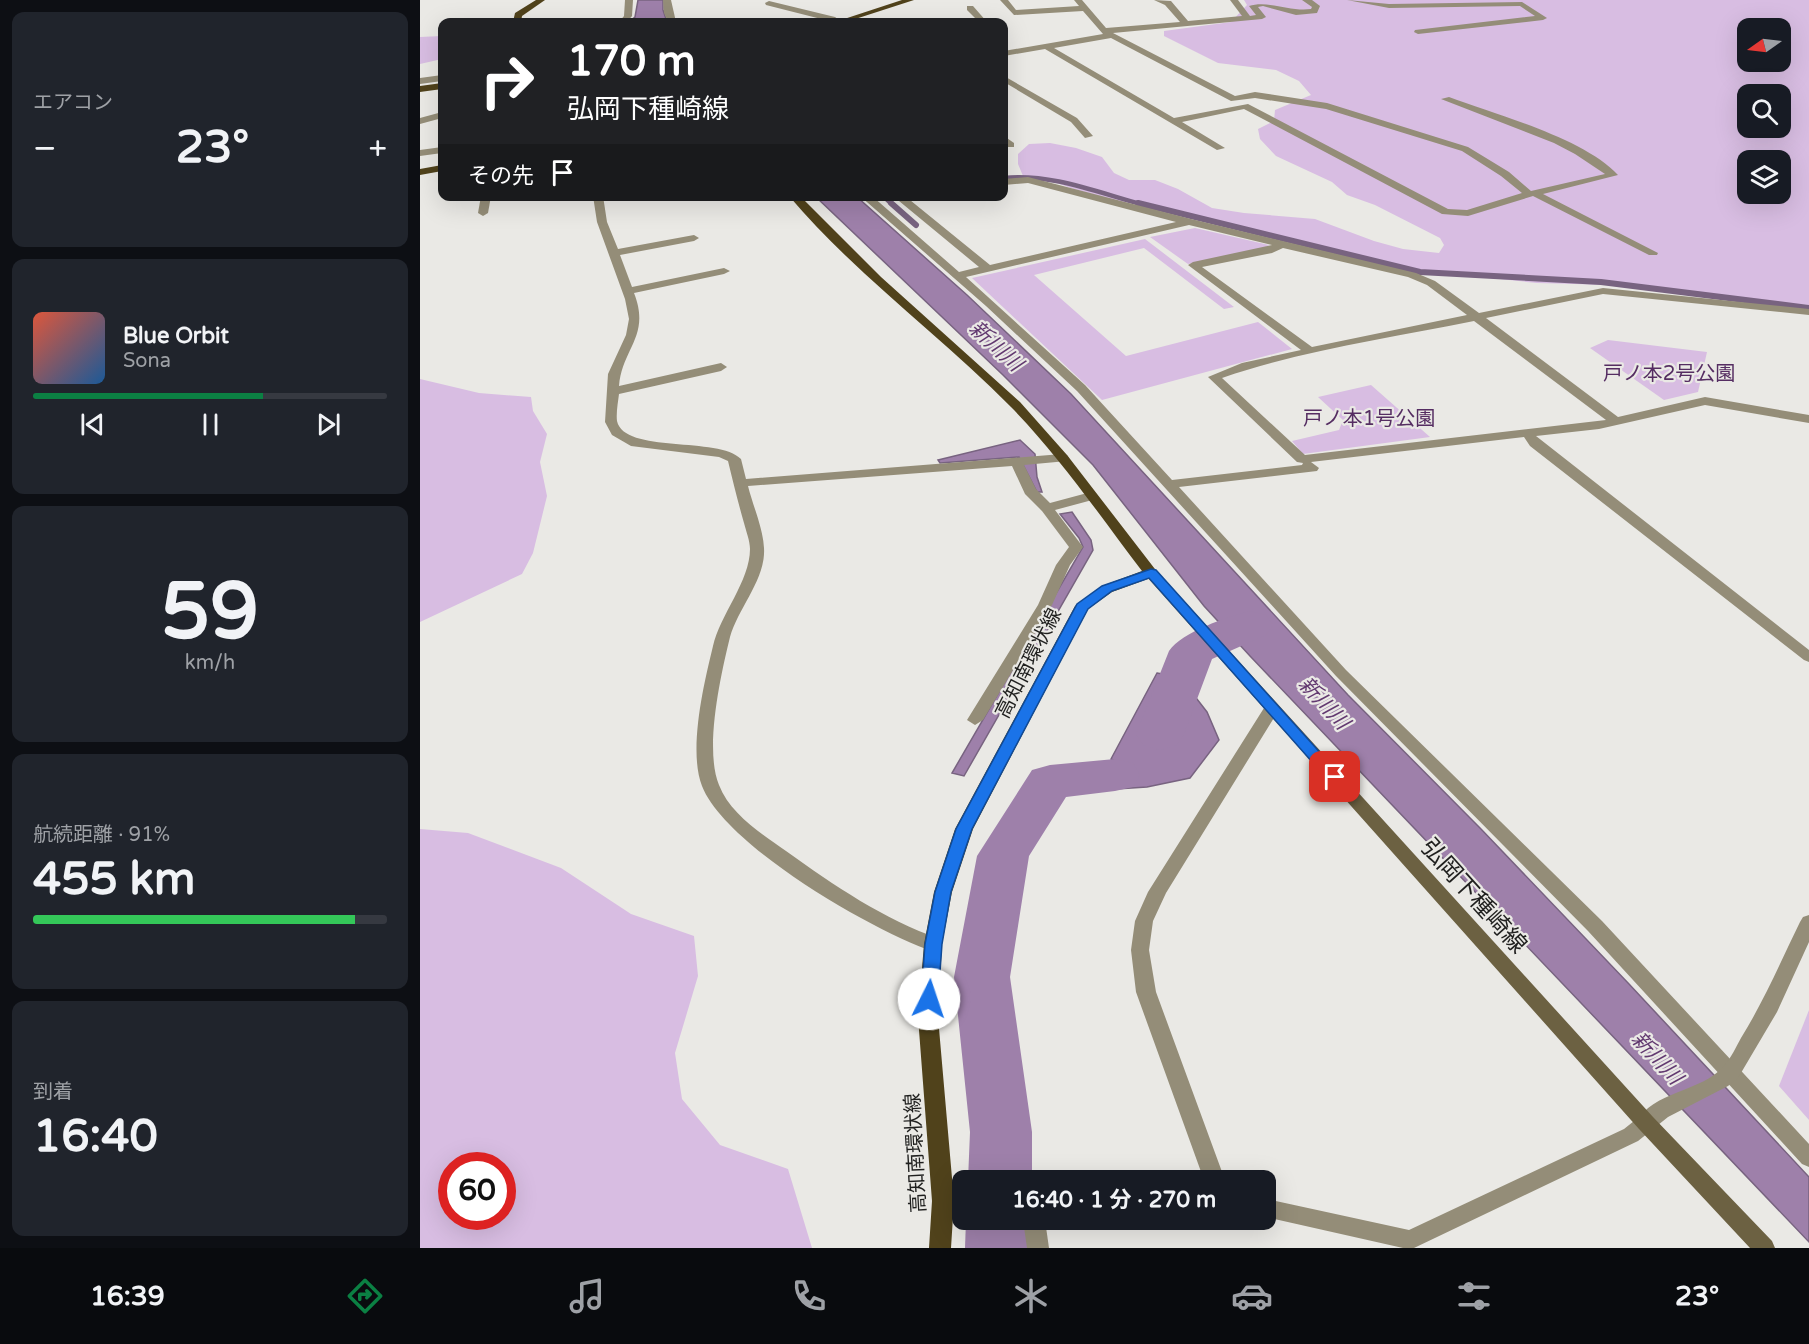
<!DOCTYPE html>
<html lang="ja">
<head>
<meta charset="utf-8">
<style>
  body { margin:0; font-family:"Varela Round","Noto Sans JP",sans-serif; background:#20242c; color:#f1f3f6; height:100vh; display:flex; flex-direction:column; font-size:22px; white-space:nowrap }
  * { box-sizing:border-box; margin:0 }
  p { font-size:20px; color:#9ea1a6 }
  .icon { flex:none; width:33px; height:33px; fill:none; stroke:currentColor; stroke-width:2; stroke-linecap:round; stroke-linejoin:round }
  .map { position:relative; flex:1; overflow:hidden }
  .sheet { display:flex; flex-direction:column; gap:12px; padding:12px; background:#0d0f14; width:420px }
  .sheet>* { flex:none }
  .top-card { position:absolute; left:18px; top:18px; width:570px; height:183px; border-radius:12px; box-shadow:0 6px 24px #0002; background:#202124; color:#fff; overflow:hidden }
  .needle { width:39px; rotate:256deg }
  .controls { position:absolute; left:1317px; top:18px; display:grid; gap:12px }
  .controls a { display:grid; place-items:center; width:54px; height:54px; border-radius:12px; background:#171b24; box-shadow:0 6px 24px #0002; font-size:30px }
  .speed { position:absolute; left:18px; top:1152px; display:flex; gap:12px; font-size:30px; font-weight:700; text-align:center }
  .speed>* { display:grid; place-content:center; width:78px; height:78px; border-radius:50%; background:#171b24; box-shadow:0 6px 24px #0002; line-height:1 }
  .speed .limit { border:9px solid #d22; background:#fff; color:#111 }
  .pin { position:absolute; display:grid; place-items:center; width:51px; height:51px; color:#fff; margin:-26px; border-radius:12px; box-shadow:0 3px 9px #0006 }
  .me { position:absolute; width:66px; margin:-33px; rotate:4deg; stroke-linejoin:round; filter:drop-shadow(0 0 4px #0008) }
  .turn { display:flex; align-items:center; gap:21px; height:126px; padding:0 30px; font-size:27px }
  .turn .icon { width:78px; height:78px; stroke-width:2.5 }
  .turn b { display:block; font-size:42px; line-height:51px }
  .then { display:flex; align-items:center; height:57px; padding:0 30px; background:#0003; gap:12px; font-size:22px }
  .big { font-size:45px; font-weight:700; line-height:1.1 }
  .sheet .card { flex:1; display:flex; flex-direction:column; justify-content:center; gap:9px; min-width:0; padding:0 21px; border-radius:12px; background:#20242c }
  .sheet .dial { align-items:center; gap:0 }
  .dial b { font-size:78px; line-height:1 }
  .song { display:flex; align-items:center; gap:18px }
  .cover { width:72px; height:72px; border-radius:9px; background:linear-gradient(135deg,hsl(10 70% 55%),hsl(210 70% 35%)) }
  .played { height:6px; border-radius:3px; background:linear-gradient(90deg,#0b8043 65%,#363941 65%) }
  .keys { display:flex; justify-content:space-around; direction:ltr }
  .heat { display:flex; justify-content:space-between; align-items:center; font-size:33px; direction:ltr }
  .charge { height:9px; border-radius:4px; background:linear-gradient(90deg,#34c759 91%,#363941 0) }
  .trip { position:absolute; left:532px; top:1170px; width:324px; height:60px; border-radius:12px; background:#171b24; box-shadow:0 6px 24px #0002; font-weight:700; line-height:60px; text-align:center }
  .tabs { display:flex; height:96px; justify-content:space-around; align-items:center; background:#090b0e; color:#9ea1a6 }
  .tabs .icon { width:42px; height:42px }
  .tabs .on { color:#0b8043 }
  .tabs b { font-size:27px; color:#f1f3f6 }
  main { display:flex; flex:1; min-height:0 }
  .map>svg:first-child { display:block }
  .green { fill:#d8bde2; fill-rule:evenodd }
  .water { fill:#9e80aa; stroke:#786380; stroke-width:1.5 }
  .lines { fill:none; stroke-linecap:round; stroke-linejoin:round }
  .stream-far1 { stroke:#786380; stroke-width:4.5 }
  .stream { stroke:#786380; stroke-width:6 }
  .river { fill:#9e80aa; fill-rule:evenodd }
  .minor { fill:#948d78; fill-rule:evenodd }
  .tertiary { fill:#948d78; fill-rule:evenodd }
  .secondary { fill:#6c6142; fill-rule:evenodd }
  .primary { fill:#50421b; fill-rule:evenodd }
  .route { fill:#1a73e8; stroke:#114b97; stroke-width:1.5 }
  .labels { text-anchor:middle; stroke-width:4.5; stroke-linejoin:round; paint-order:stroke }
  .park-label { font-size:20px; fill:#552d62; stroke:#eae9e5 }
  .street-label { font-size:20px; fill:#1f1f1e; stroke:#eae9e5 }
  .water-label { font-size:21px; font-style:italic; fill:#623970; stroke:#eae9e5 }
  .near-street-label { font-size:24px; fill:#1f1f1e; stroke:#eae9e5 }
</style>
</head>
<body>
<main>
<section class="sheet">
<div class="card"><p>エアコン</p>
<div class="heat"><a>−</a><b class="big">23°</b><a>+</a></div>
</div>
<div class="card">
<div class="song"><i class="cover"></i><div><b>Blue Orbit</b><p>Sona</p></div></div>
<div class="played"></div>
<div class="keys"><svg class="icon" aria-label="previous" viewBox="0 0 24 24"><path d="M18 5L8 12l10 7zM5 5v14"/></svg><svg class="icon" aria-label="pause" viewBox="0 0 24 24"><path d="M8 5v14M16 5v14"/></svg><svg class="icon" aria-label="next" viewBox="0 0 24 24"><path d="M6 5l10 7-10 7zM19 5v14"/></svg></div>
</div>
<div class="card dial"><b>59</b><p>km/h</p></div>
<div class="card"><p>航続距離 · 91%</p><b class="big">455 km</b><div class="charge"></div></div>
<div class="card"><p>到着</p><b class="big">16:40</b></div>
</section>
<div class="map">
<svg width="1389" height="1248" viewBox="0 0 1389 1248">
  <rect width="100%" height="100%" fill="#eae9e5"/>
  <g class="green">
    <path d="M824,0H1389V305L1311,301L1273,291L1191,285L1117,283L973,268L868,239L791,222L766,212L678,198L626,179L603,176L598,164V154L609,144L630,143L656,148L682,157L694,173L709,180H735L758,189L792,208L824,213L895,219L954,241L983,249L1019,253L1024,245L1020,238L955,205L927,195L912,182L856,156L840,139L838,129L854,121L855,110L891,95L879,81L856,70L798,63L744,36V31L811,22L827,5ZM1328,28H1360V62H1328ZM1328,94H1360V128H1328ZM1328,160H1360V194H1328Z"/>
    <path d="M22,36V59L0,64V37Z"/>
    <path d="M775,228L849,245L841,250L768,264L730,237Z"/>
    <path d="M725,239L814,307L804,309L724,248L614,275L706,356L838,322L872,349L682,400L552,278Z"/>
    <path d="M1188,340L1287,352L1278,392L1244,400L1170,348Z"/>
    <path d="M0,379L59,393L111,397L113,411L127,434L120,462L127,496L113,553L102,574L0,622Z"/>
    <path d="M951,385L1010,437L883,454L872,441L919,430L923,420L898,397Z"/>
    <path d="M0,829L48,833L141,868L211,914L274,936L278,976L255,1053L262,1099L300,1145L368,1169L392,1248H0ZM32,1166H82V1216H32Z"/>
    <path d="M1389,1010V1120L1359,1086Z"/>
  </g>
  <g class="water">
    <path d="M218,0H243V10L247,22H209L215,17Z"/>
    <path d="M396,197H437L547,295L651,394L928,695L1061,829L1209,984L1389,1177V1242L830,656L784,606L673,465L583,375Z"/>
    <path d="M600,440L615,454L617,477L622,492H617L599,457L520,463L518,460Z"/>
    <path d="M652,512L671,540L673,550L544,776L532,773L663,547L659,538L640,514Z"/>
    <path d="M737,673L769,679L773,694L787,712L799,740L770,778L727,787L635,793L633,775L697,767L699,762L691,759Z"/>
  </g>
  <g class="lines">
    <g class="stream-far1">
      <path d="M584,178C631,173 679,193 724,205"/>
      <path d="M463,196L473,205"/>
    </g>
    <g class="stream">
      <path d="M471,203L496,225"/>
      <path d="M718,203L1000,272L1181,282L1389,308"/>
    </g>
    <g class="river">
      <path d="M830,611L846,615L853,625L846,635L792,659L764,734L757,745L740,750L723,745L716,734L749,651C762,632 807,617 830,611Z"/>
      <path d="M695,759L713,763L720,775L713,787L695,791L646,797L609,856L590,977L612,1132V1180H548L550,1132L534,977L557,856L612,770L630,765Z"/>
      <path d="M546,1220H611V1248H545Z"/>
    </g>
    <g class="minor">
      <path d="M205,0H213L212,16L207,22H199L204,16Z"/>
      <path d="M243,0H251L256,22H248L244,13Z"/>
      <path d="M580,0H588L596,10L659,6L654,0H662L686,28L760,22L745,5L734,0L751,1L768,21L822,16L810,0H818L830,16L836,15L829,6C848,0 870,12 891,9L892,7L882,0H892L900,6L897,13L876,15L843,6L838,7L846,17L842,19L693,33L815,96L835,92L907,103L1048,147L1089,172L1111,191L1185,174L1155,154L1134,143L1021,99L1029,97C1077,115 1164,138 1198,175L1123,194L1238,253L1237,255H1229L1113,196L1048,216L1022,214L824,109L762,122L805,148L797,150L625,49L584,56V51L683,34L663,11L594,15ZM691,38L811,101L835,98L906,109L1042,151L1081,176L1102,193L1047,210L1028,209L828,104L754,118L634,48Z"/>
      <path d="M927,0L969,4L1102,2L1127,18L1123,20L998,34L994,32L995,30L1115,16L1100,6L969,8Z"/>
      <path d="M349,1L415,17L422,22H413L346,5L345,3Z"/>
      <path d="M547,6H553L567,22H559L547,10Z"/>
      <path d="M22,75V81L0,84V78Z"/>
      <path d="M584,76L657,118L673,136L665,138L651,122L584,82Z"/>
      <path d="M22,112V118L0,124V118Z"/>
      <path d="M584,136L594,143V147H588L584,143Z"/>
      <path d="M22,147V153L0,156V150Z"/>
      <path d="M608,177L771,219L996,273L1015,281L1059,313L1183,288L1389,309V315L1183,294L1066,318L1198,417L1285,397L1389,415V423L1285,405L1179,429L1116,436L1389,650V662L1384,660L1110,446L1104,437L891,462L899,468L897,471L759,487L926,670L1182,921L1389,1144V1167L1382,1164L1168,931L916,676L657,391L566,306L440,196H452L539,272L559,267L473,196H485L570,265L756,222L608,183L584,185V179ZM769,225L852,245L773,262L768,265L881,350L822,363L788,377L877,462L883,463L882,465L752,480L665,385L546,277ZM863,248L988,277L1007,285L1047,315L892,347L782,267L852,253ZM1054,321L1186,420L885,455L802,378C883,350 971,338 1054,321Z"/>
      <path d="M61,196H71L68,213L63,216L58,213Z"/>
      <path d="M173,196H183L187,222L198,249L274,235L279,238L274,241L200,255L212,287L304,268L310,271L304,274L214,293C231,336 202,348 199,386L301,363L307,367L301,371L199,394C198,402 196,413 197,421C204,454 299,436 321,459L326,479L642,454L647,455L649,458L647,461L604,465L616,489L630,503L671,492L678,496L676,499L635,510L663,547L650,565L632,605L563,720L555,725L547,720L618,605L636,565L649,547L622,511L605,494L592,466L328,486C333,506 343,528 344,548C346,579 318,608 310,637C301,674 284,749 299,785C310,814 342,834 366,851C415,886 463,919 520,939L522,944L520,949L513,951L506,949C447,927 305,845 282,786C268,750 284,683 293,646C300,615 330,581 330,549C330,541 326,531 324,523C318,502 313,482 308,461L299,457L211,446L192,435L185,422L188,374L206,335L209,319L205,299L177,222Z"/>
      <path d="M852,703L860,708L746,893L733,921L729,950L736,992L805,1180H784L716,992L711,950L715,921L728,892L844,708Z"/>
      <path d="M1226,1115L1233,1117L1236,1123L1233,1129L1218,1141L994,1248H983L846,1217V1199L989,1230L1204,1129L1219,1117Z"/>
      <path d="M523,1192H543V1210H523L515,1207L512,1201L515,1195Z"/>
      <path d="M603,1220H625L629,1248H607Z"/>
    </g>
    <path class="tertiary" d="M1389,915V942L1357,1012L1318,1078L1308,1086L1248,1117L1233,1129L1226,1131L1219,1129L1216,1123C1232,1091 1282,1092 1304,1066C1311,1058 1316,1047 1321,1038C1344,1001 1361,961 1380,922L1383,917Z"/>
    <path class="secondary" d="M731,569L736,570L1233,1117L1352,1241L1355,1248H1330L1219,1129L726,576L724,573L726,570Z"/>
    <g class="primary">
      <path d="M116,0H125L102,16L101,22H93L95,13Z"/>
      <path d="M482,0H494L426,22H415Z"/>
      <path d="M22,83V89L0,92V86Z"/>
      <path d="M22,165V171L0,175V169Z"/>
      <path d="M369,196H380L461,277L600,402L647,455L738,573L736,576L692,592L668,609L553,829L532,892L522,944L518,1017L534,1201L531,1248H509L512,1201L498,1017L504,944L514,892L535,829L655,606L682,586L722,571C680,516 640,457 591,407C520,335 435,274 369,196Z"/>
    </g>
  </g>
  <path class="route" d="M731,569L736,570L922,777L920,781H909L729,578L692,591L668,609L552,829L531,892L522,944L518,999L516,1004L509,1005L503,1004L501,999L505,944L515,892L536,829L657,604L682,586Z"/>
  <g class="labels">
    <g class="park-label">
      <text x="1249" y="380">戸ノ本2号公園</text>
      <text x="949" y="425">戸ノ本1号公園</text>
    </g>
    <g class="street-label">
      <text transform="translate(608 663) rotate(-63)" y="7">高知南環状線</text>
      <text transform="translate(495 1153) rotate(-93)" y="7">高知南環状線</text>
    </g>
    <g class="water-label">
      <text transform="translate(576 346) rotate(42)" y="7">新川川</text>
      <text transform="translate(904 703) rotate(47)" y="7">新川川</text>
      <text transform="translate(1237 1058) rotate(47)" y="7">新川川</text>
    </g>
    <g class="near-street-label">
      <text transform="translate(1054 896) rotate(48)" y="8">弘岡下種崎線</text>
    </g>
  </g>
</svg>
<div class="controls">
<a><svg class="needle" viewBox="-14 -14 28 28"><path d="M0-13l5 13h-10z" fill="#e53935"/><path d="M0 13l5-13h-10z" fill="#9ea1a6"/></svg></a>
<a><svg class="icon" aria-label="search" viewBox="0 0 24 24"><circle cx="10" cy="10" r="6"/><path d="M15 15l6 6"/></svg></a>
<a><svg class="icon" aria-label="layers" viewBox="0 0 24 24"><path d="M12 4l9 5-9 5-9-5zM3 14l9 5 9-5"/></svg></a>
</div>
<div class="speed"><div class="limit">60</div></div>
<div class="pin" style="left:915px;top:777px;background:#d93025"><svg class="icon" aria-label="arrive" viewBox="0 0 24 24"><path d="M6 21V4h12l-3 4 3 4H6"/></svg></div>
<svg class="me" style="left:509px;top:999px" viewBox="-20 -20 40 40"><circle r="19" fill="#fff"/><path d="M0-13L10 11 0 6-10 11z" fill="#1a73e8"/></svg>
<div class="trip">16:40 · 1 分 · 270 m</div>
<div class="top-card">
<div class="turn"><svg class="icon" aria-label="right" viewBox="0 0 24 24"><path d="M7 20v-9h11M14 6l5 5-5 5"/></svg><div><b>170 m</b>弘岡下種崎線</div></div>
<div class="then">その先<svg class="icon" aria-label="arrive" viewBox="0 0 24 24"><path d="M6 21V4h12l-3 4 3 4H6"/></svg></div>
</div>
</div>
</main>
<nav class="tabs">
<b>16:39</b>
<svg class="icon on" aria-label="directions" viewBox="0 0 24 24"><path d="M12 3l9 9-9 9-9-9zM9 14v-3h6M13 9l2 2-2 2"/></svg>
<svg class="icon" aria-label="music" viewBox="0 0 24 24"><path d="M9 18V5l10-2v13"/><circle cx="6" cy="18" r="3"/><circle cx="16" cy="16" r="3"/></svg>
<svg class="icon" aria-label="phone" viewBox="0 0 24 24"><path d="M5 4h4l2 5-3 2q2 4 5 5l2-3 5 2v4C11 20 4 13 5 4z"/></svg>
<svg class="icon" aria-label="climate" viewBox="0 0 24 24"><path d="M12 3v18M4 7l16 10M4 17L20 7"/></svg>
<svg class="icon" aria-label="car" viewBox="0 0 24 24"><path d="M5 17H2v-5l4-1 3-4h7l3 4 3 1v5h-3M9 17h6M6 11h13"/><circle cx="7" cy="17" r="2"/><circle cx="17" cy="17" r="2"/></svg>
<svg class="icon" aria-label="filters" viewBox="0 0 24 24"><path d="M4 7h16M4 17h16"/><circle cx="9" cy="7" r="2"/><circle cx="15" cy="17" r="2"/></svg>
<b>23°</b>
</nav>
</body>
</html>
